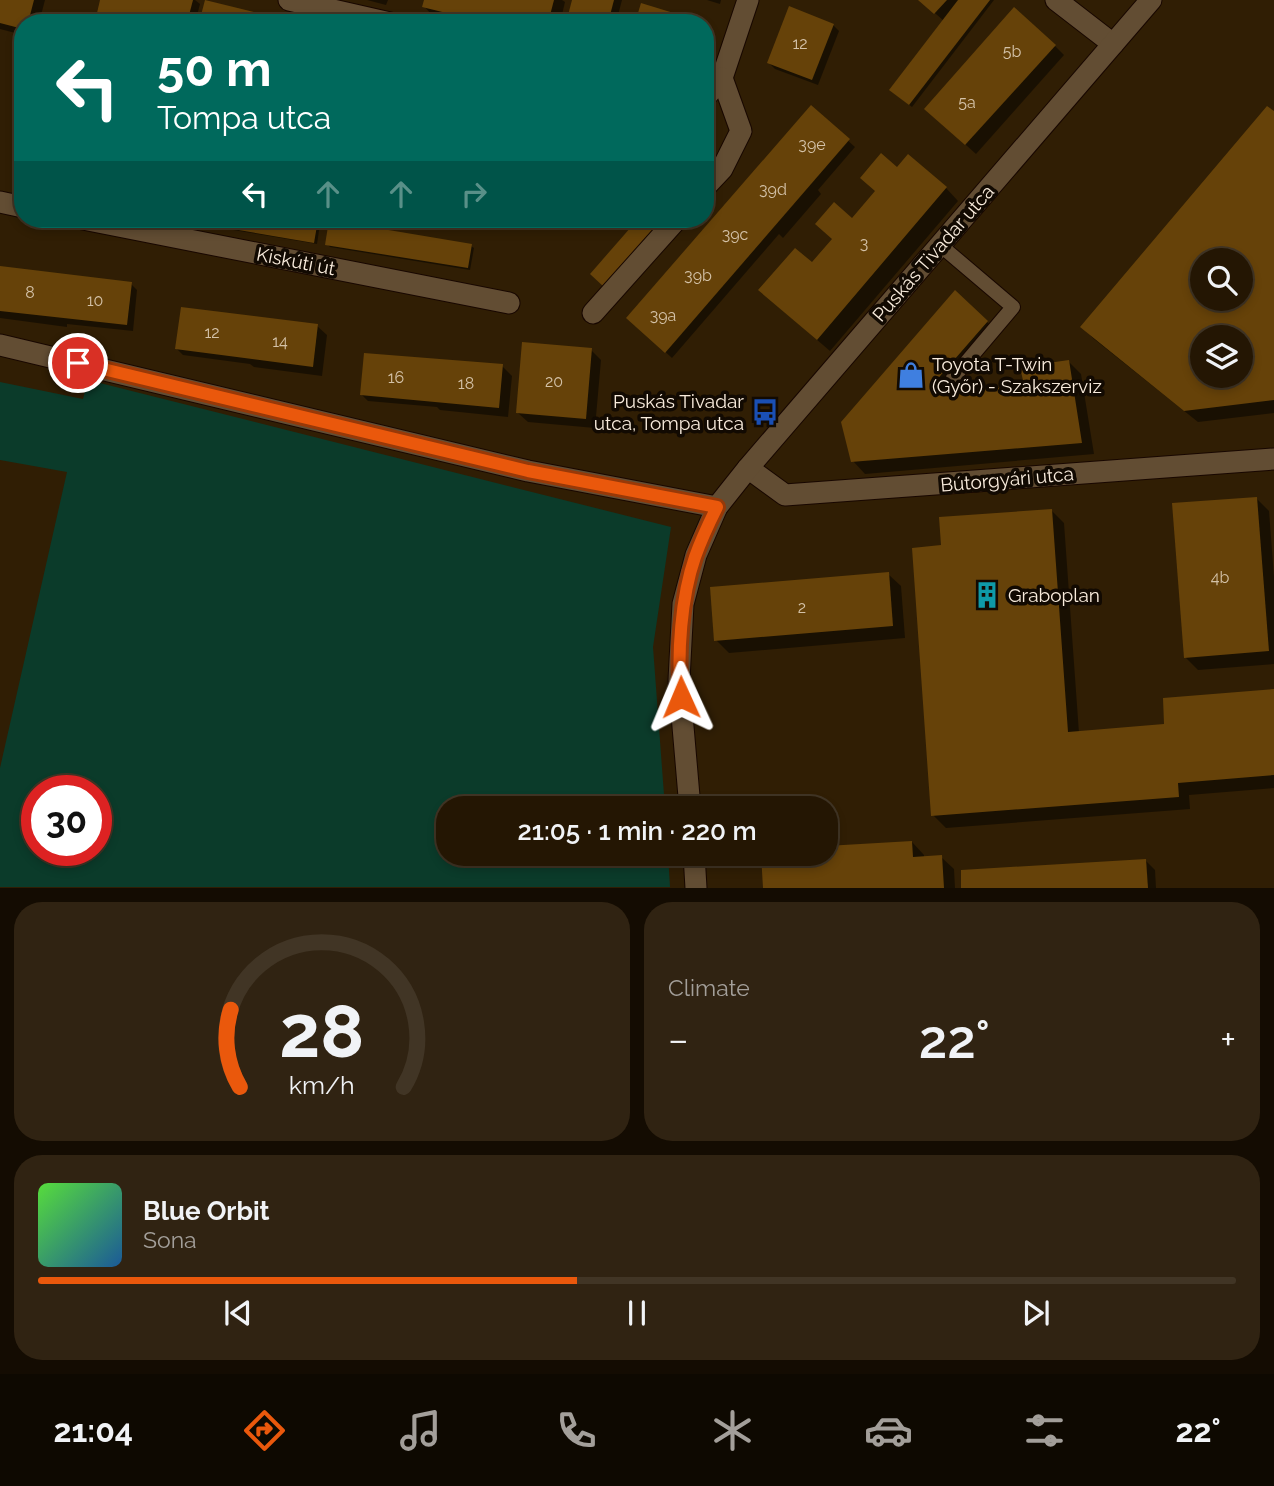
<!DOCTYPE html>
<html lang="en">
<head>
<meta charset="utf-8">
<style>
  body { margin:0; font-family:Raleway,sans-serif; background:#302312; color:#f1f3f6; height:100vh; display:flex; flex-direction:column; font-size:26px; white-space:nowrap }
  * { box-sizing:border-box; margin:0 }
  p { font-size:23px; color:#a39f9a }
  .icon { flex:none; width:38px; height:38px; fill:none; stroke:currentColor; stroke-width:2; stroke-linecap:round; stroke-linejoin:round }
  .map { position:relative; height:888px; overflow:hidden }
  .details { display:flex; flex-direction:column; gap:14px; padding:14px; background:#140c02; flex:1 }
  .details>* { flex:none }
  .banner { position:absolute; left:14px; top:14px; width:700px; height:214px; border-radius:28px; box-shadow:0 4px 10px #0003,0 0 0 2px #413525; background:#00695c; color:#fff; overflow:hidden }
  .controls { position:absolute; left:1190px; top:248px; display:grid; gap:14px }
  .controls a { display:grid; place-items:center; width:63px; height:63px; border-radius:50%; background:#241603; box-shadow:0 4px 10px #0003,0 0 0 2px #413525; font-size:35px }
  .speed { position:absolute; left:21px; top:775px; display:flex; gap:14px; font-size:35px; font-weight:700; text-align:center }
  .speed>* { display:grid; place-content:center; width:91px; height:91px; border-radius:50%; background:#241603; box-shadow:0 4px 10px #0003,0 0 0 2px #413525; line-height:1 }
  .speed .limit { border:10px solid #d22; background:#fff; color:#111 }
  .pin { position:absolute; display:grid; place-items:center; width:60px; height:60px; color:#fff; margin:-30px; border:4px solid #fff; border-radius:50%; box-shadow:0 2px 7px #0007 }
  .me { position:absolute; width:77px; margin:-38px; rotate:359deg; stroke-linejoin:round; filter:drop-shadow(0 0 5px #0008) }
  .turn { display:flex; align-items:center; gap:24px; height:147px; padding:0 28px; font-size:32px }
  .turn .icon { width:91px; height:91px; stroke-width:2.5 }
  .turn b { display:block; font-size:49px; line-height:60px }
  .lanes { display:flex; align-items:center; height:66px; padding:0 28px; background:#0003; justify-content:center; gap:35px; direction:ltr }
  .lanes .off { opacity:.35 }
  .big { font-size:52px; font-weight:600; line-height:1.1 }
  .details .tile { flex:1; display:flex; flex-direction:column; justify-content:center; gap:10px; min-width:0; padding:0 24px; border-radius:28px; background:#302312 }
  .details .dial { align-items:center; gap:0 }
  .dial svg { height:182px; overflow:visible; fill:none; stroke:#413525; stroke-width:7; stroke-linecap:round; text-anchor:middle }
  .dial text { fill:#f1f3f6; stroke:none }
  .song { display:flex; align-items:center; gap:21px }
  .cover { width:84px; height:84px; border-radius:10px; background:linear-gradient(135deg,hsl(110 70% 55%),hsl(210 70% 35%)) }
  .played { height:7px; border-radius:4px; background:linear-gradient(90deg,#ea580c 45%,#413525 45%) }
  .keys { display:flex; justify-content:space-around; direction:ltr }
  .heat { display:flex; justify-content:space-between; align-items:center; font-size:38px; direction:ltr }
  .details .tiles { flex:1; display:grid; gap:14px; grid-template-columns:1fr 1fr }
  .tile:last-child { grid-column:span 2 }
  .trip { position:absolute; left:436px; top:796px; width:402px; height:70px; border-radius:28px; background:#241603; box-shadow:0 4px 10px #0003,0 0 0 2px #413525; font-weight:600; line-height:70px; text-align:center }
  .tabs { display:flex; height:112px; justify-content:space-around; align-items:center; background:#0e0901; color:#a39f9a }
  .tabs .icon { width:49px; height:49px }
  .tabs .active { color:#ea580c }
  .tabs b { font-size:32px; color:#f1f3f6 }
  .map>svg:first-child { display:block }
  .green { fill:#0b3b2a; fill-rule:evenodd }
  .shadow { fill:#0007; fill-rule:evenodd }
  .building { fill:#664209; fill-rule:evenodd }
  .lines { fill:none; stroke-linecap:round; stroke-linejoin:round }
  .service-casing { stroke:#180700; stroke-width:16 }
  .minor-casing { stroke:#180700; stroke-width:23 }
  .service { stroke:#624d33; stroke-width:14 }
  .minor { stroke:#624d33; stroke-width:21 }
  .route-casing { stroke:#983908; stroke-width:18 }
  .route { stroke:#ea580c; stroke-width:12 }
  .labels { text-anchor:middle; stroke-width:7; stroke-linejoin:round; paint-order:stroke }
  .number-label { font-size:16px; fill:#d4c2a8 }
  .street-label { font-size:19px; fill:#f9ecdd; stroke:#120a02 }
  .poi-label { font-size:19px; fill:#f9ecdd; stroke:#120a02; text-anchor:start }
</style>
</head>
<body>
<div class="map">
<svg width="1274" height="888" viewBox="0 0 1274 888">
  <rect width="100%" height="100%" fill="#301e04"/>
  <path class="green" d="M88,380L671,527L653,647L665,808H448V854H668L670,887H0V768L67,472L0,460V382L83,399ZM37,791H96V850H37Z"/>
  <g class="shadow">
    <path d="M0,0H45L39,23H23V35L0,29Z"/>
    <path d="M102,0H195L200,4L195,23H122L105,18L99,12Z"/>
    <path d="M367,0H388L386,5Z"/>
    <path d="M426,0H562L565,2L560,23H472L430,13L424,6Z"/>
    <path d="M574,0H622L616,23H568Z"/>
    <path d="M707,0H721L720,4Z"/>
    <path d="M920,0H994L912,107L893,92L944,21Z"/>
    <path d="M705,25L712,31L705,52Z"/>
    <path d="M833,25L839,31L818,85L775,69L769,63Z"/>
    <path d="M1055,46L1064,55L976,154L936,118Z"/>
    <path d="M811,108L855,147L818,190L821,194L783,238L779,234L672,358L635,324Z"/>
    <path d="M1274,114V413L1198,422L1094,339L1082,327ZM1202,261H1241V299H1202ZM1202,338H1241V376H1202Z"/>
    <path d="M897,169L946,188L958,201L830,351L773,302L812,265Z"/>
    <path d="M168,219H300L317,222L320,224L317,244Z"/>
    <path d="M327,244L471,246L474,248L470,270L330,247Z"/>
    <path d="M0,268L131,284L137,290L133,331L67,324V327L0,318Z"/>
    <path d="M987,322L999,334L946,395L1026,386L1068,361L1081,374L1094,454L865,474L853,461Z"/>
    <path d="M317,326L327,335L322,376L254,367L250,364L183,355L177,349Z"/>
    <path d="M591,350L601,360L595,428L528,422L518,413Z"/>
    <path d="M502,366L512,376L508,417L440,410L437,407L368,401L362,395Z"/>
    <path d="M1256,498L1269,511L1274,577V664L1198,670L1186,658Z"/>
    <path d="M1052,511L1064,523L1079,733L1166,726L1274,691V788L1189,795L1190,809L946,828L933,815L943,547Z"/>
    <path d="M888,574L901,586L905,638L729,653L716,640Z"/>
    <path d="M912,842L924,855V858L941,857L954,869L955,888H765L763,854H826V848Z"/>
    <path d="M1146,861L1155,870L1156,888H963Z"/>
  </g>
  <g class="building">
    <path d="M0,0H34L28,23H23V29L0,23Z"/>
    <path d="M100,0H193L187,23H137L97,13Z"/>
    <path d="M205,0L286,20L285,23H199Z"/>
    <path d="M424,0H554L548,23H487L422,7Z"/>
    <path d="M572,0H614L608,23H566Z"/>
    <path d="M918,0H947L934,14Z"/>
    <path d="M958,0H990L909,105L889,90Z"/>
    <path d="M641,3L703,22V23H635Z"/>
    <path d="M789,6L834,24L812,80L767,63Z"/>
    <path d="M1014,7L1056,45L965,145L924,109Z"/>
    <path d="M811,105L850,139L665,353L626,318Z"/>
    <path d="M1267,106L1274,111V400L1184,411L1080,327ZM1202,261H1241V299H1202ZM1202,338H1241V376H1202Z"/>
    <path d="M881,153L897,167L908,154L947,187L817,340L758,290L795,248L812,262L832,239L815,224L834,202L852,218L875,191L860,178Z"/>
    <path d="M180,219H311L318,220L314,243L180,220Z"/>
    <path d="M638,219H664L604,287L590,274Z"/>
    <path d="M329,220L472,244L468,268L325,245Z"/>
    <path d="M0,266L132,282L127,325L0,311Z"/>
    <path d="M955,290L988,321L934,383L946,394L1024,385L1020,367L1069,360L1082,443L851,462L841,422Z"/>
    <path d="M181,307L318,324L313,367L175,349Z"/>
    <path d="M522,342L592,348L586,419L516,413Z"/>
    <path d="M364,353L503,364L499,408L360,395Z"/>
    <path d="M1257,497L1269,651L1184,658L1172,503Z"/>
    <path d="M1052,509L1068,732L1164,724L1163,698L1274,689V775L1178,783L1179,797L931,816L912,548L941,545L939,517Z"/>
    <path d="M889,572L893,626L714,641L710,587Z"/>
    <path d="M912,841L913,857L942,855L944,888H763L761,854H826V846Z"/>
    <path d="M1146,859L1148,888H961V870Z"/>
  </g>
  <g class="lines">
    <defs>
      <path id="service" d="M940,245L1013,307L953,378"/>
      <g id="minor">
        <path d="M289,0L390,23"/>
        <path d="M1056,0L1113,44"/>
        <path d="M705,93L708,94L722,78L748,0"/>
        <path d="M705,187L722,169L741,131L722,78"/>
        <path d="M0,202L23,207"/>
        <path d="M83,219L509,303"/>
        <path d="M593,313L677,219"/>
        <path d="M0,345L528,471L717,507"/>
        <path d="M748,468L785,495L1274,459"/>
        <path d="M690,808L679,680L683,604L696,555L717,507L748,468L1151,0"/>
        <path d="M694,854L696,888"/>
      </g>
    </defs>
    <use href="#service" class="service-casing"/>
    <use href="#minor" class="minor-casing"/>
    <use href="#service" class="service"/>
    <use href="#minor" class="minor"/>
  </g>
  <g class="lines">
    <defs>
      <path id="route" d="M78,363L528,471L717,507C709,523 701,540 695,557C681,597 677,655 681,697"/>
    </defs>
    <use href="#route" class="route-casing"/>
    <use href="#route" class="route"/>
  </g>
  <defs>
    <symbol id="shop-bare" viewBox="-9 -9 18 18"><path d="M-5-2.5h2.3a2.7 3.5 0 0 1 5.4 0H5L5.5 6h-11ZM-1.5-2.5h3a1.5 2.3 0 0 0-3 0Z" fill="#3f7fe0" stroke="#120a02" stroke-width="2.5" paint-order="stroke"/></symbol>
    <symbol id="bus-bare" viewBox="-9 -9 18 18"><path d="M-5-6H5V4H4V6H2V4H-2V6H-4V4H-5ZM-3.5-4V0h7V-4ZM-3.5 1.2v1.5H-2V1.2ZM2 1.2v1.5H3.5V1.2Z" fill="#1a4fb4" stroke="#120a02" stroke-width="2.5" paint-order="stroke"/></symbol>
    <symbol id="building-bare" viewBox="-9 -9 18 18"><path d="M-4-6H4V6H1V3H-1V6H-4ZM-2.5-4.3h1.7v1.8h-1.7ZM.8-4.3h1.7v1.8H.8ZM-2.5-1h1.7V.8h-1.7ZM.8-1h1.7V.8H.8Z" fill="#0f9aa8" stroke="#120a02" stroke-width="2.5" paint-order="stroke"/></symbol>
  </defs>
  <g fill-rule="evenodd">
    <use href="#shop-bare" x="892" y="356" width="38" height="38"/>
    <use href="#bus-bare" x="746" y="393" width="38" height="38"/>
    <use href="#building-bare" x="968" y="576" width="38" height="38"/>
  </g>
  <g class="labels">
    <g class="number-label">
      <text x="800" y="49">12</text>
      <text x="1012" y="57">5b</text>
      <text x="967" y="108">5a</text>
      <text x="812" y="150">39e</text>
      <text x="773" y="195">39d</text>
      <text x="735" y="240">39c</text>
      <text x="864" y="249">3</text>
      <text x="698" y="281">39b</text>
      <text x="30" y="298">8</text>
      <text x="95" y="306">10</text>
      <text x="663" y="321">39a</text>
      <text x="212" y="338">12</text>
      <text x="280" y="347">14</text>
      <text x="396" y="383">16</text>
      <text x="554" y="387">20</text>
      <text x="466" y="389">18</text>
      <text x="1220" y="583">4b</text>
      <text x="802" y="613">2</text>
    </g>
    <g class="street-label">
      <text transform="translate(933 253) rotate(-49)" y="7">Puskás Tivadar utca</text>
      <text transform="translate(296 261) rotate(11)" y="7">Kiskúti út</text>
      <text transform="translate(1007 479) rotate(-5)" y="7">Bútorgyári utca</text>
    </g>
    <g class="poi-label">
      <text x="932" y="371">Toyota T-Twin<tspan x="932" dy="22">(Győr) - Szakszerviz</tspan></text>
      <text x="744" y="408" text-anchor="end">Puskás Tivadar<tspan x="744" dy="22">utca, Tompa utca</tspan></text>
      <text x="1008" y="602">Graboplan</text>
    </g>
  </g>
</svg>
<div class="controls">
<a><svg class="icon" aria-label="search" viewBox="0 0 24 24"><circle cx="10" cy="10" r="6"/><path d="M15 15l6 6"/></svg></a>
<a><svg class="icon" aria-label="layers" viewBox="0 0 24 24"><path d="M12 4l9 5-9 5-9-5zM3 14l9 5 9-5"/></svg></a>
</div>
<div class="speed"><div class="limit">30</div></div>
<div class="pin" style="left:78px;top:363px;background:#d93025"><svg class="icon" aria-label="arrive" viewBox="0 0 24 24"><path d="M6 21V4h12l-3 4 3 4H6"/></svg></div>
<svg class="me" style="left:681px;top:697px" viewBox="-20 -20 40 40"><path d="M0-17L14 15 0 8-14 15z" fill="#ea580c" stroke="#fff" stroke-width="4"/></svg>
<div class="trip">21:05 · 1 min · 220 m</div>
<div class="banner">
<div class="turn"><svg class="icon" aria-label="left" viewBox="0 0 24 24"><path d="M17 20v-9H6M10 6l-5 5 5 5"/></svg><div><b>50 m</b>Tompa utca</div></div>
<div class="lanes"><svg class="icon" aria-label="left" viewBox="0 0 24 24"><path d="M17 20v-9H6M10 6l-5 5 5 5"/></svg><svg class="icon off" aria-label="ahead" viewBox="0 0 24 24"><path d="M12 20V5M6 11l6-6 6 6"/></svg><svg class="icon off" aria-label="ahead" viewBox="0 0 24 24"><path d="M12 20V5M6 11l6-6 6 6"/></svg><svg class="icon off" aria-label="right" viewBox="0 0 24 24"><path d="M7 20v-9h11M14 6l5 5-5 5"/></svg></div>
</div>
</div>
<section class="details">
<div class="tiles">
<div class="tile dial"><svg viewBox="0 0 100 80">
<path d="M14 69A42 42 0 1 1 86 69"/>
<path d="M14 69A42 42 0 0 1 10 35" stroke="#ea580c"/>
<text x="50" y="56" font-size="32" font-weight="700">28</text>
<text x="50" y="72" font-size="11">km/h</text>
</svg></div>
<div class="tile"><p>Climate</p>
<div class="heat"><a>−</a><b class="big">22°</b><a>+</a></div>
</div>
<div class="tile">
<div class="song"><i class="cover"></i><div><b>Blue Orbit</b><p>Sona</p></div></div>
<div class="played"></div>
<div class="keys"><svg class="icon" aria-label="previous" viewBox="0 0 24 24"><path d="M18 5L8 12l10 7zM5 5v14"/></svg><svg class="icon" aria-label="pause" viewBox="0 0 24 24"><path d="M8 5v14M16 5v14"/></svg><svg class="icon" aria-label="next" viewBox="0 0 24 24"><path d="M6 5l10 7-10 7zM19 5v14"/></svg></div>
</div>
</div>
</section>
<nav class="tabs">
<b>21:04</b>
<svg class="icon active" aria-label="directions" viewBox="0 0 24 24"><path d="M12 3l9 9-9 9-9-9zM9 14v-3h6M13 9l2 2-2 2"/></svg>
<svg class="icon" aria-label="music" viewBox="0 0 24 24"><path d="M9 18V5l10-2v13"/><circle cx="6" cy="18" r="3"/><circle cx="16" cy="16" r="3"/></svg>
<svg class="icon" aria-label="phone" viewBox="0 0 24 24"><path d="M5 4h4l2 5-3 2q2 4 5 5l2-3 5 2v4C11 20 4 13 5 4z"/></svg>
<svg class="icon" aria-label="climate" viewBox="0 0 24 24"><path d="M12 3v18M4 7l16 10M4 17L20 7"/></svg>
<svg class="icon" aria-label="car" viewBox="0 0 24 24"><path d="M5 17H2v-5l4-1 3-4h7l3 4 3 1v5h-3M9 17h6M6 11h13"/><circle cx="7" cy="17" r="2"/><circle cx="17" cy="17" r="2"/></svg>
<svg class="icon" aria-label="filters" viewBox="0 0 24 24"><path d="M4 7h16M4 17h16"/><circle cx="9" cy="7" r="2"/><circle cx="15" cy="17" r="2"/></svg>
<b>22°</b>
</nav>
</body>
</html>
